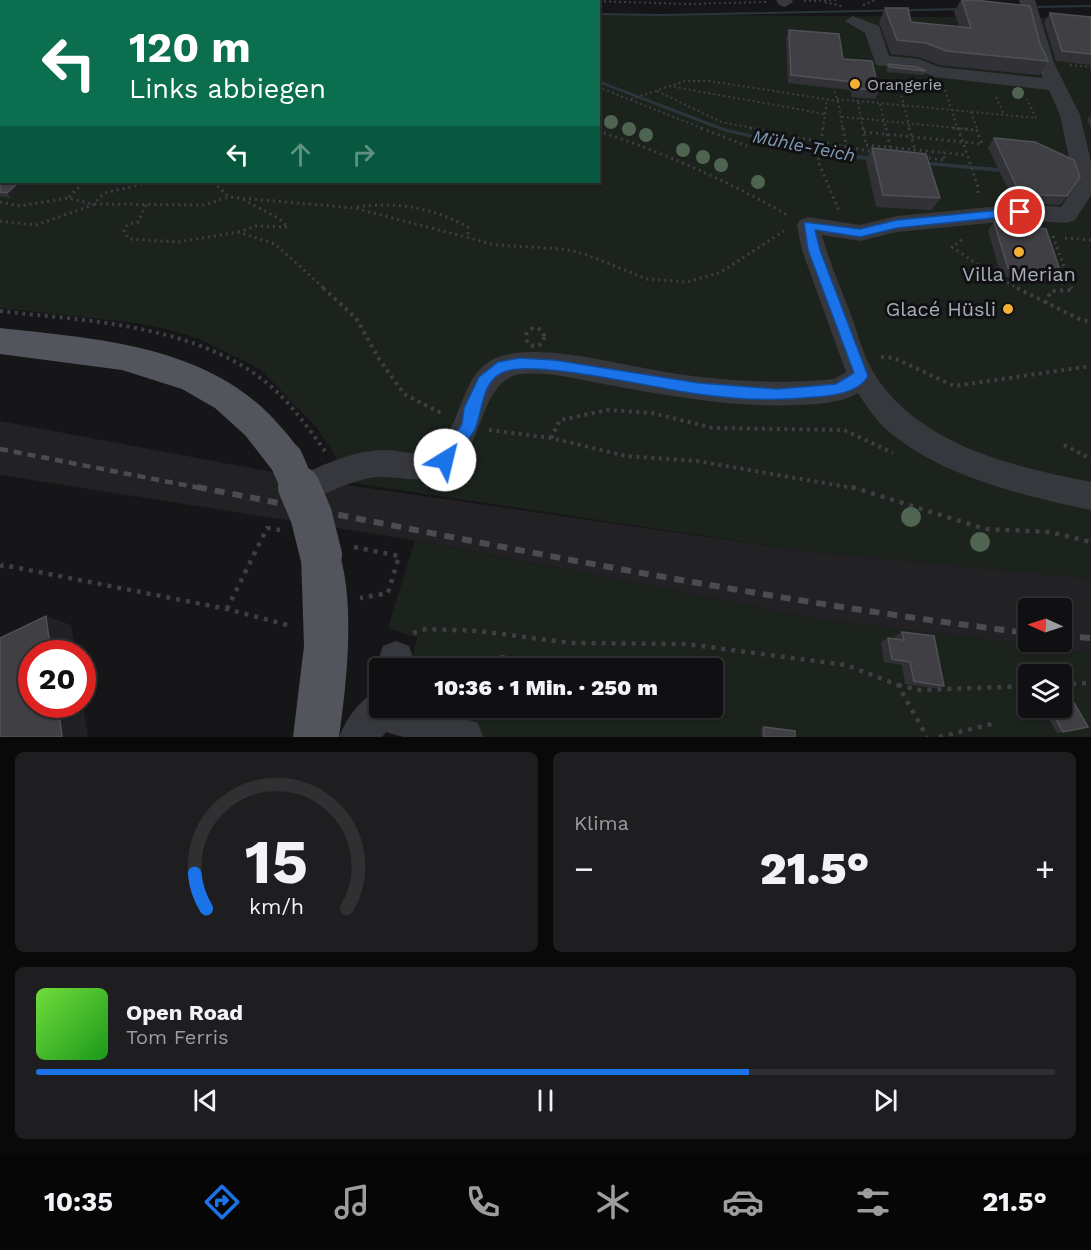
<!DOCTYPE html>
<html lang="de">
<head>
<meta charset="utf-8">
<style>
  body { margin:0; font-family:"Work Sans",sans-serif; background:#1e1e20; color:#f1f3f6; height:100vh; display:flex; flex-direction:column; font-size:22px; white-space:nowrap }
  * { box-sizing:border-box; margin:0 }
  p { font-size:20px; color:#9c9d9f }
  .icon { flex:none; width:33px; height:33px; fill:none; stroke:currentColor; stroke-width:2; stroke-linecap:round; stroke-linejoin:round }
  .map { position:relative; height:737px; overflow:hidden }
  .panel { display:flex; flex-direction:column; gap:15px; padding:15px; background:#09090a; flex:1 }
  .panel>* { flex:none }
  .guide { position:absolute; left:0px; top:0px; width:600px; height:183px; box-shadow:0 2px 4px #0004,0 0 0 2px #303032; background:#0b6e4f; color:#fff; overflow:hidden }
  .needle { width:39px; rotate:273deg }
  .fabs { position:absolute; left:1018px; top:598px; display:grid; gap:12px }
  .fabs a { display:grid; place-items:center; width:54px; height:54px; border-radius:6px; background:#101012; box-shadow:0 2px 4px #0004,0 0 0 2px #303032; font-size:30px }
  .speed { position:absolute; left:18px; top:640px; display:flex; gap:12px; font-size:30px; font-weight:700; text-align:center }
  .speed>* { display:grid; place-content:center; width:78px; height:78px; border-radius:50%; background:#101012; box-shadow:0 2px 4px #0004,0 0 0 2px #303032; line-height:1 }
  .speed .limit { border:9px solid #d22; background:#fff; color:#111 }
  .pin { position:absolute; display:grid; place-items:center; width:51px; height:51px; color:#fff; margin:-26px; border:3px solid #fff; border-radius:50%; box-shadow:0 2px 6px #0007 }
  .me { position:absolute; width:66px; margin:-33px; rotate:36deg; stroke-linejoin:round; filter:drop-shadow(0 0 4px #0008) }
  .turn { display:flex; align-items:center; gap:21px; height:126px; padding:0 30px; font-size:27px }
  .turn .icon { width:78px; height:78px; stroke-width:2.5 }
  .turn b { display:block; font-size:42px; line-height:51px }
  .lanes { display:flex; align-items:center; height:57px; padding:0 30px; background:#0003; justify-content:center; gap:30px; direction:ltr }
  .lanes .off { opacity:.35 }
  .big { font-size:45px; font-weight:800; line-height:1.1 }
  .panel .card { flex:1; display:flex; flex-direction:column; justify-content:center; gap:9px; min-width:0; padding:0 21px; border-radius:9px; background:#1e1e20 }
  .panel .dial { align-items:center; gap:0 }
  .dial svg { height:156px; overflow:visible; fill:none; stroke:#303032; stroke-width:7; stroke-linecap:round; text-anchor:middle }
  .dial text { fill:#f1f3f6; stroke:none }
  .song { display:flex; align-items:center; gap:18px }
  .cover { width:72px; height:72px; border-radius:9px; background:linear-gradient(135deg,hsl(100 70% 55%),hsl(120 70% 35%)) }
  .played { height:6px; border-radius:3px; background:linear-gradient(90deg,#1a73e8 70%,#303032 70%) }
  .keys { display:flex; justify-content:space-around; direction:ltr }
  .heat { display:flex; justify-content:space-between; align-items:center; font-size:33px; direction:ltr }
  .panel .tiles { flex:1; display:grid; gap:15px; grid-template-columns:1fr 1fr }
  .card:last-child { grid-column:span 2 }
  .trip { position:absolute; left:369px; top:658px; width:354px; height:60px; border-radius:6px; background:#101012; box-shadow:0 2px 4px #0004,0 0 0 2px #303032; font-weight:800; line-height:60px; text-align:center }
  .tabs { display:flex; height:96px; justify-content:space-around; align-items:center; background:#060607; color:#9c9d9f }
  .tabs .icon { width:42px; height:42px }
  .tabs .selected { color:#1a73e8 }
  .tabs b { font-size:27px; color:#f1f3f6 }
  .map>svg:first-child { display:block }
  .built { fill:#222225; fill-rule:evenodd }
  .green { fill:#1c231d; fill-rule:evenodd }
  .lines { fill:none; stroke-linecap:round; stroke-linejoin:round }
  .stream { fill:#2c353c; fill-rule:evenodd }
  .path-far3 { stroke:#3d3f44; stroke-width:2; stroke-dasharray:2 3; stroke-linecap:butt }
  .path-far2 { stroke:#3d3f44; stroke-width:3; stroke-dasharray:2 4; stroke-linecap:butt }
  .path-far1 { stroke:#3d3f44; stroke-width:4; stroke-dasharray:3 4.5; stroke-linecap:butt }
  .path { stroke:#3d3f44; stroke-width:4.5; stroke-dasharray:4 6; stroke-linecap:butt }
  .minor { fill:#37383d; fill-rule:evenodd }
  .major { fill:#53555c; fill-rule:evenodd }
  .rail-far1 { stroke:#4a4c52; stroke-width:4.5; stroke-dasharray:8 6; stroke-linecap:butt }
  .rail { stroke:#4a4c52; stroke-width:6; stroke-dasharray:10 8; stroke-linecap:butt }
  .major-bridge-far1 { stroke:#53555c; stroke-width:34 }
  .major-bridge { stroke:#53555c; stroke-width:42 }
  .tree { fill:#506452 }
  .wall { fill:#323236 }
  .shaded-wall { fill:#212124 }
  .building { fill:#3f3f44; stroke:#4f5156; stroke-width:1.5 }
  .route { fill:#1a73e8; stroke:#114b97; stroke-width:1.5 }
  .poi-dot { fill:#f2b134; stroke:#111113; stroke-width:2 }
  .labels { text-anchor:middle; stroke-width:6; stroke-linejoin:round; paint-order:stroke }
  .far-poi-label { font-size:16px; fill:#a8adb8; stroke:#111113; text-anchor:start }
  .far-water-label { font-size:18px; font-style:italic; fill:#7f9bb3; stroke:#111113 }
  .poi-label { font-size:20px; fill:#a8adb8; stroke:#111113 }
</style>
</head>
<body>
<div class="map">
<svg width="1091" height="737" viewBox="0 0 1091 737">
  <rect width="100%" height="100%" fill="#161618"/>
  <path class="built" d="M0,421L326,482L804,551L1091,578V652L817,619L432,543L0,475ZM1029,609H1062V642H1029Z"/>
  <g class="green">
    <path d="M599,14L1034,18L1091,16V578L804,551L353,483L317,428L260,369L197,338L166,329L136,323L0,308V174L2,182H598Z"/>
    <path d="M415,540L817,619L1091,652V737H434L400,708H712V669H410L417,638L388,628ZM1029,675H1062V708H1029Z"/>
  </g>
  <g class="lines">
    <g class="stream">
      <path d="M204,0L218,2H207Z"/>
      <path d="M1091,5V7L1030,8L1028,7L1030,6Z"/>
      <path d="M964,8H966V10L661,16L598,15V13L661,14Z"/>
      <path d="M598,80L727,129L829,152L877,157L880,159L877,161L829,156L723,131L598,83Z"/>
      <path d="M919,161L1009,169L1012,171L1009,173L917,164V162Z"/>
    </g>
    <g class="path-far3">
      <path d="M80,0L82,2"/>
      <path d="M559,0L688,4L766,2"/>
      <path d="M804,1L839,0"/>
      <path d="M825,2L844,7"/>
      <path d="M863,5L876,0"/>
      <path d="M1070,65L1091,67"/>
      <path d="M888,80L890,85L924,88"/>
      <path d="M669,86L825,114"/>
      <path d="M899,86L910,129"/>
      <path d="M598,87L704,129"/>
      <path d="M945,90L958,129"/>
      <path d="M657,91L721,122L758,129"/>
      <path d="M996,97L1004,115"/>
      <path d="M631,99L685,81H709L838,101L832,84"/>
      <path d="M837,99L1036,118L1027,99"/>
      <path d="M838,101L843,129"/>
      <path d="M858,102L863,129"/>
      <path d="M880,104L886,129"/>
      <path d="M971,112L977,129"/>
      <path d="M842,117L968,129"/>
      <path d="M823,129L827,100"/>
    </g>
    <g class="path-far2">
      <path d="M701,128L747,146"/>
      <path d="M750,128L874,152"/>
      <path d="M823,128L818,161L839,211"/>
      <path d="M843,128L847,149"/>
      <path d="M863,128L866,145"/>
      <path d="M886,128L890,147"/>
      <path d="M909,128L915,150"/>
      <path d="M953,128L977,130"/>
      <path d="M958,128L978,187V197"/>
      <path d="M598,131C665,153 728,181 789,216"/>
      <path d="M864,132L982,144L976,128"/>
      <path d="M866,145L967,155"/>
      <path d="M923,157L945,160L942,152"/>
      <path d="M213,182L229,197L354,208L496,245L563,249L585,254L647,279L687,282L721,272L784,231"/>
      <path d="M69,197L84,182"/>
      <path d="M0,202L20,206L68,198L93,204L204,205L229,197"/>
      <path d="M146,205L138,222L128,224L124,231L129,239L178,242L238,232L275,244L325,289"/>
      <path d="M357,207C397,201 433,208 468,227V237"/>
      <path d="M0,221L36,225L93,205L104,193L152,182"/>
      <path d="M238,232L256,226L288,227L278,218L242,199"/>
      <path d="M1053,236L1072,289"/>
      <path d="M1065,238L1091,240"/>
      <path d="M962,240L952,247L998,278L1020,289"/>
    </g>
    <g class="path-far1">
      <path d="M323,288L356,318L379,359L404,394L443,414"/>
      <path d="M1017,288L1079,319L1091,322"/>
      <path d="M1045,303L1051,291L1072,290L1071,288"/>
      <path d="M0,311C87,321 189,324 262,379C288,399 306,425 325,451"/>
      <circle cx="535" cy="337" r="9"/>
      <path d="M881,357L894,358L954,386L1091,366"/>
      <path d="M489,430L551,438L626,456L697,461L859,489"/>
      <path d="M551,438L560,420L608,410L652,413L713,428L844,430L893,453"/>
      <path d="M1064,445L1091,459"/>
    </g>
    <g class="path">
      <path d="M852,487L985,529L1049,532L1091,542"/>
      <path d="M354,547L399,556L388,593L360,598"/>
      <path d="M0,567L3,565L227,609L291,626"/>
      <path d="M227,609L267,528L280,530"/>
      <path d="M413,633L426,629L479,631L571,643L686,644L846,665L898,685L927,737"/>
      <path d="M1062,684L1091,683"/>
      <path d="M898,685L919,690L1029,686"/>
      <path d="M939,737L996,723"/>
    </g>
    <g class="minor">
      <path d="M776,0H792L793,2L785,7L779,5Z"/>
      <path d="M1019,0H1035L1054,63L1080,115L1091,162V195L1075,220L1067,223L1020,220L897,232L860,241L822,235C829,261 840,287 850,312C857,331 863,354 873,372C919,446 1012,466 1091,482V510C1025,496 947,478 893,435C878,424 868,408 858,393C838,404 817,404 796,405C735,408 675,397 615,386C585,381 551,371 521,374C481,378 483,447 453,470C428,489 397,473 369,478C345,483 324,495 301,503L290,499L286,489L290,479C320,467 352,450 385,450C398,449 423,459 434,450C466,424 458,366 505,355C549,344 625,366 671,373C722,381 773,384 825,380L834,379L846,372L802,250L797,225L800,220L808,217L860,225L897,216L1020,204L1061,207L1075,186L1060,115L1049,90L935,77L915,69L876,65L865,33L845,21L853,16L879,26L889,56L919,59L939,67L1043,78L1036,63Z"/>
      <path d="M396,641L409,646L414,659L411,669H380V680L375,669L383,646Z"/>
      <path d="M380,690V708H432L478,723L483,737H403L386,732L382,737H339C347,718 360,698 380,690Z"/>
    </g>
    <g class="major">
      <path d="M0,328C98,339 211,345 280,426C289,436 298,446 304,459L299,471L286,475L273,471L245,435L215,408L182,389L122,370L0,354Z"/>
      <path d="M321,535L335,541C357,593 347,682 339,737H293L304,646L301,555L307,541Z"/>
    </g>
    <path class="rail-far1" d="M0,449L205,489"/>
    <g class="rail">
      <path d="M197,487C474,541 749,599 1029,633"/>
      <path d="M1062,636L1091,638"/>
    </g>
    <path class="major-bridge-far1" d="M286,459L299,489"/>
    <path class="major-bridge" d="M299,487L311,515L321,555"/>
  </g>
  <g class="tree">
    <circle cx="1018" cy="93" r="6"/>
    <circle cx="611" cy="122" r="7"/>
    <circle cx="629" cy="129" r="7"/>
    <circle cx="646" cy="135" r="7"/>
    <circle cx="683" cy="150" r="7"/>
    <circle cx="703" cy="157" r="7"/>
    <circle cx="721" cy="165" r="7"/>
    <circle cx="758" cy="182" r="7"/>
    <circle cx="911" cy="517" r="10"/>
    <circle cx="980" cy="542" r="10"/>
  </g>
  <g class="wall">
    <path d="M961,0H974L1040,44L1048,61L1039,75L940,65L919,57L891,54L879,22L885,8L911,22L959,26L954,12Z"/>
    <path d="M1050,13L1091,17V65L1056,61L1044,22Z"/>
    <path d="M789,30L843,59L879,91L875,99L852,97L850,90L788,83L786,38Z"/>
    <path d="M888,64L926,71L924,75L887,72L886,68Z"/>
    <path d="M0,113L11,198L0,196Z"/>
    <path d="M1091,115V128L1087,120Z"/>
    <path d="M994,138L1067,196L1060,205L1014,202L988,147Z"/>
    <path d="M872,148L940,198L932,210L876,207L866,161Z"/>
    <path d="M994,222L1062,276L1055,283L1001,276L988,230Z"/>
    <path d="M902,632L944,686L935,688L905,684L902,665L884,662L881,642L888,638L895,639V636Z"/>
    <path d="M1043,708H1062L1063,732L1057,733Z"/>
    <path d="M764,727L795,737H762L761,728Z"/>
  </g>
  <g class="shaded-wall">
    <path d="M19,182H29L11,198L7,193Z"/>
    <path d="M46,616L71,625L76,654H51Z"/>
    <path d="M82,698L88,737H62L58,705H82Z"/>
  </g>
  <g class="building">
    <path d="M962,0H974L1030,6L1040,44L1048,61L947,51L926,43L897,40L885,8H908L911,22L971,28Z"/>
    <path d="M1050,13L1091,17V54L1062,51Z"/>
    <path d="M789,30L839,34L843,59L872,61L879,91L855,88L854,82L791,75Z"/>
    <path d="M888,64L917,67L926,71L889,67Z"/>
    <path d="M0,113H2V182H19L7,193L0,192Z"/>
    <path d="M994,138L1035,142L1074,160L1080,177L1067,196L1020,194Z"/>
    <path d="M872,148L926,154L940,198L883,195Z"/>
    <path d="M994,222L1046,229L1062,276L1008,268Z"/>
    <path d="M46,616L51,654H32V705H58L62,737H0V638Z"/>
    <path d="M902,632L934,636L944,686L914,681L910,662L892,659L888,638L904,640Z"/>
    <path d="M501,656L533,660L532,669H499Z"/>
    <path d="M1069,694L1088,727L1063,732L1050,708H1062V695Z"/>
    <path d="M764,727L795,731V737H764Z"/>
  </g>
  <path class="route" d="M1020,208L1026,212L1024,215L897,228L860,237L815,230L820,250L868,376C859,393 832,396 816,397C776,401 737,400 698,394C658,389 535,359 504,372C480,381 483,415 474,431C467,442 458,453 450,464H440L438,460L462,424L464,408L479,377L498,362L519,358L554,360L699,383L777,389L836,384L854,373L808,250L804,222L860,229L897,220Z"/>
  <g class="poi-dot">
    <circle cx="855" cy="84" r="6"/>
    <circle cx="1019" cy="252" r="6"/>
    <circle cx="1008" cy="309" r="6"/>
  </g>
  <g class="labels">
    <g class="far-poi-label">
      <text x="867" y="90">Orangerie</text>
    </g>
    <g class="far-water-label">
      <text transform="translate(804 146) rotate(11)" y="6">Mühle-Teich</text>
    </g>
    <g class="poi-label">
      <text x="1019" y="281">Villa Merian</text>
      <text x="996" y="316" text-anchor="end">Glacé Hüsli</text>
    </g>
  </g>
</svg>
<div class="fabs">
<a><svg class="needle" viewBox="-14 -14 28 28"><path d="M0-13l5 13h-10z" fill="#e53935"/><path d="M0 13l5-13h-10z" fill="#9c9d9f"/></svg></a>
<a><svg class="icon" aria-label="layers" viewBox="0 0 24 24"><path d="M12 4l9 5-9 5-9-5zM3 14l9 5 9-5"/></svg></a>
</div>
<div class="speed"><div class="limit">20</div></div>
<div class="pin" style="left:1020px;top:212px;background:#d93025"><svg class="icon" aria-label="arrive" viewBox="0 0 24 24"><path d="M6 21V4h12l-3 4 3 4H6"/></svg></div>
<svg class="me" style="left:445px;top:460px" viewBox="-20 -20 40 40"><circle r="19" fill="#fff"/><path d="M0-13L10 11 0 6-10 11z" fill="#1a73e8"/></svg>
<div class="trip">10:36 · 1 Min. · 250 m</div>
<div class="guide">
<div class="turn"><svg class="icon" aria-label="left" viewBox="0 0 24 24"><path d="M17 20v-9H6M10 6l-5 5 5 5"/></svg><div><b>120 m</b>Links abbiegen</div></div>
<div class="lanes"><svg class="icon" aria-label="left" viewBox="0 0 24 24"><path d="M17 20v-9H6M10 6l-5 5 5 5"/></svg><svg class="icon off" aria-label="ahead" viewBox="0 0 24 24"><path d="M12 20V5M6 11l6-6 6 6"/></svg><svg class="icon off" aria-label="right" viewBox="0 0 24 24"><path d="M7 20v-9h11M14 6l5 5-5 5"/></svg></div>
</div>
</div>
<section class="panel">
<div class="tiles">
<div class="card dial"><svg viewBox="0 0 100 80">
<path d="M14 69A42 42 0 1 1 86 69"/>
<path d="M14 69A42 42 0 0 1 8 51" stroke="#1a73e8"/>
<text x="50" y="56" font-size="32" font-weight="700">15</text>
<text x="50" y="72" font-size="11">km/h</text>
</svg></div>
<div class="card"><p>Klima</p>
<div class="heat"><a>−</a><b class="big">21.5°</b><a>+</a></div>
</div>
<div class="card">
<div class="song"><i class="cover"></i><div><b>Open Road</b><p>Tom Ferris</p></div></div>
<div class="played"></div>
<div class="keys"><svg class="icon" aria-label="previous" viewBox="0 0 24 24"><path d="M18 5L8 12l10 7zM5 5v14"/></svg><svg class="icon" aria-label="pause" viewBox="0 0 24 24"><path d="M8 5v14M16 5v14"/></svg><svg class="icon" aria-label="next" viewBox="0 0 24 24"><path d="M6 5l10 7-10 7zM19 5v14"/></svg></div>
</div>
</div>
</section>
<nav class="tabs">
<b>10:35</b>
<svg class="icon selected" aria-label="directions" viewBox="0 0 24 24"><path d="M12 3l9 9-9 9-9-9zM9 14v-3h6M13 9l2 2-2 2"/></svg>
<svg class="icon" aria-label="music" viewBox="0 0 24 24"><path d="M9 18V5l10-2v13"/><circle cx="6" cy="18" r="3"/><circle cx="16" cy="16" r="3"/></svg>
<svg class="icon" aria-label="phone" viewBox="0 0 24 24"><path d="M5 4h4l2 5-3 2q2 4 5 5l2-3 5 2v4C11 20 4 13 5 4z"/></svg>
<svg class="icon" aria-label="climate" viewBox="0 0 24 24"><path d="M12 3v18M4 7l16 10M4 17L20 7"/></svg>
<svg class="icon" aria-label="car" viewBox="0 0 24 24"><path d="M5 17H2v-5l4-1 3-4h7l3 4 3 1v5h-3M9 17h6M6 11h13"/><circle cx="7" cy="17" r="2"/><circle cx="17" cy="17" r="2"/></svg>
<svg class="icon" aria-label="filters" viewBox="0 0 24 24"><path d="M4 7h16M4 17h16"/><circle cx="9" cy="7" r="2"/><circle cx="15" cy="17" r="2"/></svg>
<b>21.5°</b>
</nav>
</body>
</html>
